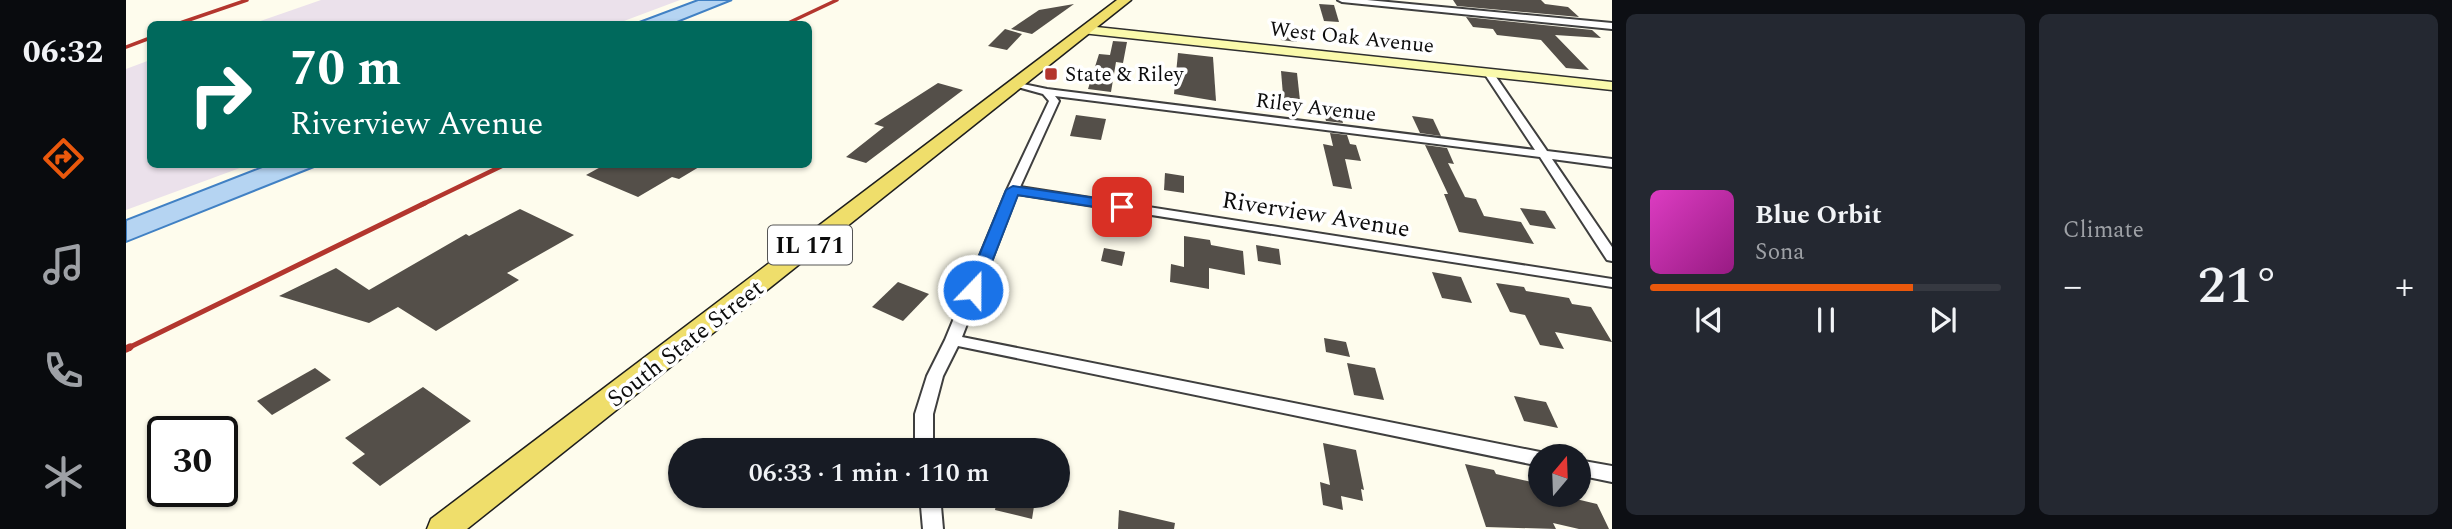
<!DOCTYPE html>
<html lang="en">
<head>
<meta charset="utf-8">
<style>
  body { margin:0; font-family:Spectral,serif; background:#242831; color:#f1f3f6; height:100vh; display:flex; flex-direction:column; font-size:26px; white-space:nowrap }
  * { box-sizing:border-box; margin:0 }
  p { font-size:23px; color:#9ea1a6 }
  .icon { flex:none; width:38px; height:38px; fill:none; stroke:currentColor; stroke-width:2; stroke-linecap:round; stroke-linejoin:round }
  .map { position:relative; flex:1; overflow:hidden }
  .drawer { display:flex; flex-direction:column; gap:14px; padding:14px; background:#0d0f14; width:840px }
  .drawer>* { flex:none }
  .guide { position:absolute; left:21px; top:21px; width:665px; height:147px; border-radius:10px; box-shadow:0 2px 5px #0004; background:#00695c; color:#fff; overflow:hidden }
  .needle { width:46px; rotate:19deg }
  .tools { position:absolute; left:1402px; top:444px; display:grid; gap:14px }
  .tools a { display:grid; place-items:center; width:63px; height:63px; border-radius:50%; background:#171b24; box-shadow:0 2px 5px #0004; font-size:35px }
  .speed { position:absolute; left:21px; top:416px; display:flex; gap:14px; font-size:35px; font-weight:700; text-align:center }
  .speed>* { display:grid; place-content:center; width:91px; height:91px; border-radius:50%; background:#171b24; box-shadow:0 2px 5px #0004; line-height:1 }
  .speed .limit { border:4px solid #111; border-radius:10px; background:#fff; color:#111 }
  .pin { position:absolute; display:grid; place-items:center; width:60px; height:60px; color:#fff; margin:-30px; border-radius:14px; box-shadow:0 4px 10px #0006 }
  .me { position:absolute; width:77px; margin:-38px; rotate:22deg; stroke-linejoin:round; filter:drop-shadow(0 0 5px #0008) }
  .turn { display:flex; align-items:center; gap:24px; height:147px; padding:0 28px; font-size:32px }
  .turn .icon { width:91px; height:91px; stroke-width:2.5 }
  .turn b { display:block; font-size:49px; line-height:60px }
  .big { font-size:52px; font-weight:600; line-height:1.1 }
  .drawer .widget { flex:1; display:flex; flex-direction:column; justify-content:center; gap:10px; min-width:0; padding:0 24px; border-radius:10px; background:#242831 }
  .song { display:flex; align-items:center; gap:21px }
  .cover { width:84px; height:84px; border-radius:10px; background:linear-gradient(135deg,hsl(310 70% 55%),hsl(310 70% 35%)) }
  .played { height:7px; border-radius:4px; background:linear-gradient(90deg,#ea580c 75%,#363941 75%) }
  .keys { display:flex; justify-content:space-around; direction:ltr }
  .heat { display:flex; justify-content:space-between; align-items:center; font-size:38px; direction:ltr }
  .drawer .tiles { flex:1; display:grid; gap:14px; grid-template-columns:repeat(2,1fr) }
  .trip { position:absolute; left:542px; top:438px; width:402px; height:70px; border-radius:35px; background:#171b24; box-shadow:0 2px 5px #0004; font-weight:600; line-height:70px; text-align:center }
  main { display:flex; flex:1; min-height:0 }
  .tabs { display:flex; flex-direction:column; width:126px; justify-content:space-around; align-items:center; background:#090b0e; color:#9ea1a6 }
  .tabs .icon { width:49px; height:49px }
  .tabs .active { color:#ea580c }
  .tabs b { font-size:32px; color:#f1f3f6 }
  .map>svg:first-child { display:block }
  .industrial { fill:#ebe1eb }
  .water { fill:#b5d4f2; stroke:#4181c4; stroke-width:2 }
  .building { fill:#544f49 }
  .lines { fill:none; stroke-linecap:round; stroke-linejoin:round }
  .street-casing { stroke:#3f3f3f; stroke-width:4 }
  .secondary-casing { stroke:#2e2e2e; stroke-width:3 }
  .primary-casing { stroke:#1d1d1d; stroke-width:3 }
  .street { fill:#fff; fill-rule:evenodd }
  .secondary { fill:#fafaac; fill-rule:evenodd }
  .primary { fill:#efde6b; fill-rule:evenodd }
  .rail-far3 { stroke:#b3362e; stroke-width:3.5 }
  .rail-far2 { stroke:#b3362e; stroke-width:4.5 }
  .rail-far1 { stroke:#b3362e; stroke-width:5 }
  .rail { stroke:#b3362e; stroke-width:7 }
  .route { fill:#1a73e8; stroke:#114b97; stroke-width:2 }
  .poi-dot { fill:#b3362e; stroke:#fff; stroke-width:2.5 }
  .labels { text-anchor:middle; stroke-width:7; stroke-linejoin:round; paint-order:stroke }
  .far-street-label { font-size:21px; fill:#0c0c0c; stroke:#fff }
  .far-poi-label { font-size:21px; fill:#0c0c0c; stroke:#fff; text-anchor:start }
  .shield { fill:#fff; stroke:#555; stroke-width:2 }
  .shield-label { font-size:23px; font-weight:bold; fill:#0c0c0c }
  .street-label { font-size:24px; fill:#0c0c0c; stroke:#fff }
</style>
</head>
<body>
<main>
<nav class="tabs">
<b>06:32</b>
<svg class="icon active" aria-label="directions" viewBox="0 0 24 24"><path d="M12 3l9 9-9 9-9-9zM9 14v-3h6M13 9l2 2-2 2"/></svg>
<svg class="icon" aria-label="music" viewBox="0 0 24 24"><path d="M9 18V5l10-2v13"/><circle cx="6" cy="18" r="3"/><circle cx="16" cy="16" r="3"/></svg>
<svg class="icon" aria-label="phone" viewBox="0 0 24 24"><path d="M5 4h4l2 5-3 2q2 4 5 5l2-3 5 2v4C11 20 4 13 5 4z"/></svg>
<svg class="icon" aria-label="climate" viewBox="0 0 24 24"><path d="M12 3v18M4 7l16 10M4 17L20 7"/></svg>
</nav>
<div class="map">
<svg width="1486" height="529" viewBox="0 0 1486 529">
  <rect width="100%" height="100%" fill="#fefced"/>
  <g class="industrial">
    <path d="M195,0H554L490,24H126Z"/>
    <path d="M24,60V164L122,165L0,210V69Z"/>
  </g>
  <g class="water">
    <path d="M572,0H606L546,24H508Z"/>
    <path d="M144,164L193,165L0,242V220Z"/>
  </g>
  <g class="building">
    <path d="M1327,0H1415L1419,4L1442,7L1453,17L1331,6Z"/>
    <path d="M948,4L906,34L885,29L913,10Z"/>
    <path d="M1193,4L1208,5L1213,22L1198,21Z"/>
    <path d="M1340,17L1466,30L1475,38L1429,35L1463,70L1440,68L1415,40L1371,35L1367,29L1347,27Z"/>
    <path d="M1153,26L1168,28L1171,42L1155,40Z"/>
    <path d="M879,29L896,34L881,50L862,46Z"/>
    <path d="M987,41L1001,42L997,63L990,62L985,92L962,89L973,54L984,55Z"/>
    <path d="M1052,53L1087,57L1090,101L1048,94Z"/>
    <path d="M1155,71L1171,73L1175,110L1158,107Z"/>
    <path d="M812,83L837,90L740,163L720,157L758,127L748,124Z"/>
    <path d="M1196,105L1212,107L1217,123L1200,121Z"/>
    <path d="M950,115L980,119L975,140L944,136Z"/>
    <path d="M1286,116L1307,119L1315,136L1294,133Z"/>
    <path d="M1204,133L1221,135L1224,144L1230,145L1235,161L1219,159L1226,189L1207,186L1197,144L1207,146Z"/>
    <path d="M1299,145L1321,148L1328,164L1322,163L1339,197L1350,199L1358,216L1395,222L1408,244L1333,232L1318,194H1322Z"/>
    <path d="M480,164H578L553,179L546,177L512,197L460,175Z"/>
    <path d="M1039,173L1058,176V193L1038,190Z"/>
    <path d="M1394,208L1419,211L1430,229L1404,225Z"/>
    <path d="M394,209L448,235L381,273L393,280L310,331L272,307L243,323L153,296L210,268L243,290L340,234L343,236Z"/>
    <path d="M1058,236L1084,240L1085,245L1117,251L1119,275L1083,268V289L1044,282L1045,264L1058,267Z"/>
    <path d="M1130,245L1153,249L1155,265L1132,261Z"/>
    <path d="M978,248L999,252L996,266L975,261Z"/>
    <path d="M1306,272L1335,277L1346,303L1316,298Z"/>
    <path d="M772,282L803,294L777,321L746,307Z"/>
    <path d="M1370,283L1398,287L1400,291L1443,298L1446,304L1465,307L1486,342L1429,332L1438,349L1414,345L1399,315L1384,312Z"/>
    <path d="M1198,338L1220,342L1224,357L1200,352Z"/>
    <path d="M1221,363L1249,368L1258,400L1228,395Z"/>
    <path d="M189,368L205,380L146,415L131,401Z"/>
    <path d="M297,387L345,421L254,486L226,463L239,454L219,438Z"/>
    <path d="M1388,396L1420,402L1432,428L1398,421Z"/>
    <path d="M1197,443L1230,450L1238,490L1235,489L1237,501L1215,496L1217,510L1197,505L1194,482L1204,485Z"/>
    <path d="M1339,464L1368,470L1370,474L1410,483L1414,495H1433L1471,504L1483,529H1453L1427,523L1430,529L1360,527Z"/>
    <path d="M872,495H888L909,500L906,519L869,510Z"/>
    <path d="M993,510L1049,523L1048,529H992Z"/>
  </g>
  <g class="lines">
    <defs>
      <g id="street">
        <path d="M1212,0H1241L1486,23V29L1216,2Z"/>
        <path d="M1363,70L1366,71L1421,151L1486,159V167L1426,159L1486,247V261L1481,260L1414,157L929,96L933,101L894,187L1486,279V287L891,194L836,337L1414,452L1422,457H1414V466L832,346L817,376L807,414V450H789V414L801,376L819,340L881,190L923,101L917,94L888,86V82L921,89L1409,150L1358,73Z"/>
        <path d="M1452,460L1486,466V482L1452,475Z"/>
        <path d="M794,495H814L817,529H797Z"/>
      </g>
      <path id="secondary" d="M961,26L1486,82V90L956,33L955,30Z"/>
      <path id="primary" d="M991,0H1005L341,529H301L305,519Z"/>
    </defs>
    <use href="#street" class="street-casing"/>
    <use href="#secondary" class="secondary-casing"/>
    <use href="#primary" class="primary-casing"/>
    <use href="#street" class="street"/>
    <use href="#secondary" class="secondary"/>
    <use href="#primary" class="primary"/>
    <g class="rail-far3">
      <path d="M51,24L121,0"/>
      <path d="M660,24L711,0"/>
      <path d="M0,47L24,38"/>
    </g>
    <path class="rail-far2" d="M295,205L380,164"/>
    <path class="rail-far1" d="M0,349L299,203"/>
    <path class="rail" d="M0,349L4,347"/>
  </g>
  <path class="route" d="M887,186L996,202L1003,207L996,211L892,195L855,290L853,293H841L839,290L880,190Z"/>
  <rect class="poi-dot" x="918" y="67" width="14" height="14" rx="3.5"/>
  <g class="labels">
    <g class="far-street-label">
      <text transform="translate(1226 37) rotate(6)" y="7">West Oak Avenue</text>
      <text transform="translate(1190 107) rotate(7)" y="7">Riley Avenue</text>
    </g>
    <g class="far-poi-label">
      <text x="939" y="81">State &amp; Riley</text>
    </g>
    <rect class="shield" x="642" y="225.5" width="84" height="39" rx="5"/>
    <g class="shield-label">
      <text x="684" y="253">IL 171</text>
    </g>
    <g class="street-label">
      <text transform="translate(1190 214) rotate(9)" y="8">Riverview Avenue</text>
      <text transform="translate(559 343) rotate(-38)" y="8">South State Street</text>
    </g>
  </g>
</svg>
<div class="tools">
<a><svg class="needle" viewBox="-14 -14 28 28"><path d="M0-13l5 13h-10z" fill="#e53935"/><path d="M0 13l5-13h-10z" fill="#9ea1a6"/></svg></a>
</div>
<div class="speed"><div class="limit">30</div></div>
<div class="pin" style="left:996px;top:207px;background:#d93025"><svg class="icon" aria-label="arrive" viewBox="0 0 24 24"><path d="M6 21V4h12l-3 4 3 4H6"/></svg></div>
<svg class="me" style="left:847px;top:290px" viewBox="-20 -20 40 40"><circle r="17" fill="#1a73e8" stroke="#fff" stroke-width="3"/><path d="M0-11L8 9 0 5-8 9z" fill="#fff"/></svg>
<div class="trip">06:33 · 1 min · 110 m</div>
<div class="guide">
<div class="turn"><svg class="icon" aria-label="right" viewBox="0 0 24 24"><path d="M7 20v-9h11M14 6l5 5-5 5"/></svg><div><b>70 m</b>Riverview Avenue</div></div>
</div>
</div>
<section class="drawer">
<div class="tiles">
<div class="widget">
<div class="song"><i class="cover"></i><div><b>Blue Orbit</b><p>Sona</p></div></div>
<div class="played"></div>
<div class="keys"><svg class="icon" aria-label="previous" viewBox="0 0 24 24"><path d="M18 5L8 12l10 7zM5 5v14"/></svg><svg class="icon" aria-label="pause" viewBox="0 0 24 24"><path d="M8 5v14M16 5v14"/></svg><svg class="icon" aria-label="next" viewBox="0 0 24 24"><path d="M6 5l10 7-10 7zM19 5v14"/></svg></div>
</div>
<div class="widget"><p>Climate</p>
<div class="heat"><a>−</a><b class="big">21°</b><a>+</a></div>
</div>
</div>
</section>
</main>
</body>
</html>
